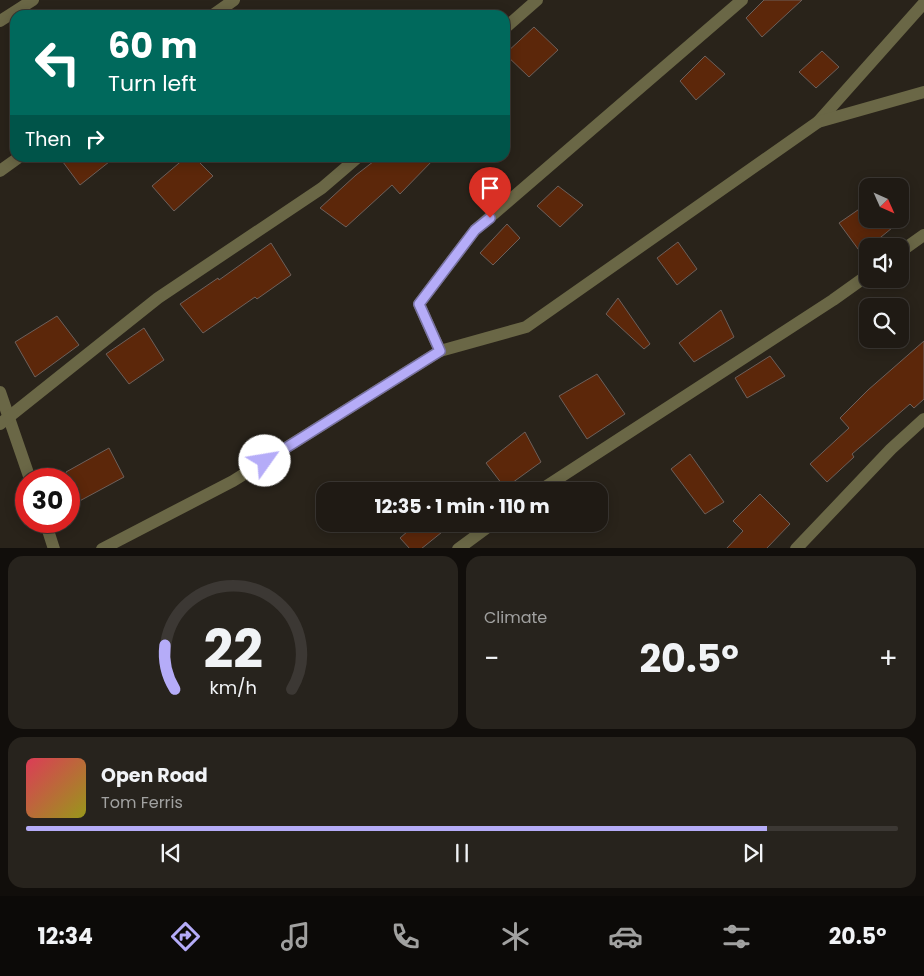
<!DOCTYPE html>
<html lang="en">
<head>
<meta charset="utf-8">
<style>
  body { margin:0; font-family:Poppins,sans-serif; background:#27231d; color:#f1f3f6; height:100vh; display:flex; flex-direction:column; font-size:19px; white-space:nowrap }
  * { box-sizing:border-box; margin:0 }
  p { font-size:16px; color:#a1a1a0 }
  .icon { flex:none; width:28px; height:28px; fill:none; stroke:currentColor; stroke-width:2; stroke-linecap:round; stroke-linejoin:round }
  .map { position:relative; height:548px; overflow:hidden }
  .panel { display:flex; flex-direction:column; gap:8px; padding:8px; background:#110e0b; flex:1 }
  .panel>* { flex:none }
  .guide { position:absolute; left:10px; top:10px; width:500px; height:152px; border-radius:15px; box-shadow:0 2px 12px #0003,0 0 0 1px #3c3834; background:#00695c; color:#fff; overflow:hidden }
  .needle { width:32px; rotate:135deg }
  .buttons { position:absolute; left:859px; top:178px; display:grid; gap:10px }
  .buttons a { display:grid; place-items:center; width:50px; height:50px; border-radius:10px; background:#1f1a14; box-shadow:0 2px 12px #0003,0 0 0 1px #3c3834; font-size:25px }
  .speed { position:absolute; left:15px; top:468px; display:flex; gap:10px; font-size:25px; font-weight:700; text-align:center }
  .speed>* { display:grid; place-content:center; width:65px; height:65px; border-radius:50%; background:#1f1a14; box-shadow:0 2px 12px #0003,0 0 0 1px #3c3834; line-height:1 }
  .speed .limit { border:8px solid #d22; background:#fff; color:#111 }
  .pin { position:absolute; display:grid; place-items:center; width:42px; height:42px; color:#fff; margin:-51px -21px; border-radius:50% 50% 50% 0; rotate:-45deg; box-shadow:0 0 5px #0007 }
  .pin .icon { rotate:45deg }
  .me { position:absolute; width:55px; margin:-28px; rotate:58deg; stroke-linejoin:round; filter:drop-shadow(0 0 4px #0008) }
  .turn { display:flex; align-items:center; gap:18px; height:105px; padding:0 15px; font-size:22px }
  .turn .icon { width:65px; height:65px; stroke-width:2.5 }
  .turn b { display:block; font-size:35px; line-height:42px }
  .then { display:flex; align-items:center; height:48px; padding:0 15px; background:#0003; gap:10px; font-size:19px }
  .big { font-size:38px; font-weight:700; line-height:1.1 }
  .panel .card { flex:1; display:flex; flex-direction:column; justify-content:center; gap:8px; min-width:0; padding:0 18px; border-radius:15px; background:#27231d }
  .panel .dial { align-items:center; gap:0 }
  .dial svg { height:130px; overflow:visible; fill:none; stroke:#3c3834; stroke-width:7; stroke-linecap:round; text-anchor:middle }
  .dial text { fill:#f1f3f6; stroke:none }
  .song { display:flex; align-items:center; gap:15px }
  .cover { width:60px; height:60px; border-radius:8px; background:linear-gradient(135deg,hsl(350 70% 55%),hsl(60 70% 35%)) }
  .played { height:5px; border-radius:2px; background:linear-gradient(90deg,#b5acf8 85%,#3c3834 85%) }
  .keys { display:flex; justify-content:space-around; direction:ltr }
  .heat { display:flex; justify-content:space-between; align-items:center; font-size:28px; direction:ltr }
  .panel .tiles { flex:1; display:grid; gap:8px; grid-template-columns:1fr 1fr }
  .card:last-child { grid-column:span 2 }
  .trip { position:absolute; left:316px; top:482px; width:292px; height:50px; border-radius:15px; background:#1f1a14; box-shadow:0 2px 12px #0003,0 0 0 1px #3c3834; font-weight:700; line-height:50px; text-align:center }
  .tabs { display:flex; height:80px; justify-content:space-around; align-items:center; background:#0c0a08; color:#a1a1a0 }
  .tabs .icon { width:35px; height:35px }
  .tabs .on { color:#b5acf8 }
  .tabs b { font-size:22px; color:#f1f3f6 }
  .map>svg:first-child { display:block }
  .building { fill:#5c270a; stroke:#6d605b }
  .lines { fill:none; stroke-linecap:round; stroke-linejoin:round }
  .minor { stroke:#6a6746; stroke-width:12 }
  .route-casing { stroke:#7670a1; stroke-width:12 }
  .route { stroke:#b5acf8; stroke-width:9 }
</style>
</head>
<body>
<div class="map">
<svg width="924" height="549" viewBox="0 0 924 549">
  <rect width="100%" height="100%" fill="#29231a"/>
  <g class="building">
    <path d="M764,0H802L762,37L746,18Z"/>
    <path d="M534,27L558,50L529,77L505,54Z"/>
    <path d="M822,51L839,67L816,88L799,72Z"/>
    <path d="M705,56L725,74L696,100L680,81Z"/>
    <path d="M60,158H114L80,185Z"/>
    <path d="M185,158H195L213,176L174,211L152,186Z"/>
    <path d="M378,158H435L400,194L392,185L346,227L320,208L356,175Z"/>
    <path d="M558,186L583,205L560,227L537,206Z"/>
    <path d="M868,203V219H903L870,246H868L861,253L839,223Z"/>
    <path d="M507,224L520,238L493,265L480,253Z"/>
    <path d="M678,242L697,269L677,285L657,258Z"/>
    <path d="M271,243L291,275L257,299L255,297L203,333L180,304L218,278L219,280Z"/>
    <path d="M618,298L650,344L644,349L606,314Z"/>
    <path d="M721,310L734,337L694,362L679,343Z"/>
    <path d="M57,316L79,345L35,377L15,342Z"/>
    <path d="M144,328L164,360L129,384L106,354Z"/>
    <path d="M924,341V399L914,408L910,404L852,454L854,457L827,482L810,464L849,428L840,418L868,390Z"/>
    <path d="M770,356L785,376L747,398L735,378Z"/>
    <path d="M597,374L625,414L587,439L559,396Z"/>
    <path d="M525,432L541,462L505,488L486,463Z"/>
    <path d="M109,448L124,477L74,504L66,472Z"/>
    <path d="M690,454L724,502L705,514L671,469Z"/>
    <path d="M760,494L790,524L766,549H726L743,531L733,521Z"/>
    <path d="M416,524H452L421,549H410L400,538Z"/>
  </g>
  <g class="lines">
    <g class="minor">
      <path d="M213,15L234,0"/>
      <path d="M0,21L33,0"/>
      <path d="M505,28L537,0"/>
      <path d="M818,122L924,3"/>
      <path d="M0,171L18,158"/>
      <path d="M900,252L924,235"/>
      <path d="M440,351L419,304L475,230L742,0"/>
      <path d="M0,392L30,479"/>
      <path d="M0,424L158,298L322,188L357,158"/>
      <path d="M539,491L833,300L868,275"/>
      <path d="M45,521L54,549"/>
      <path d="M102,549L233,481L440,351L526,327L818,122L924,92"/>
      <path d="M458,549L492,524"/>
      <path d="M796,549L891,449L924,419"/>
    </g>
  </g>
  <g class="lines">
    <defs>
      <path id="route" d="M265,461L440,351L419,304L475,230L490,218"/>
    </defs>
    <use href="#route" class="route-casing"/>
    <use href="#route" class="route"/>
  </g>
</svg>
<div class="buttons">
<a><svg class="needle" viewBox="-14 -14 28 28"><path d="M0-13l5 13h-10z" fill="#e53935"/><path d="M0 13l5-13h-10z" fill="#a1a1a0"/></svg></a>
<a><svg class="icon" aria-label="sound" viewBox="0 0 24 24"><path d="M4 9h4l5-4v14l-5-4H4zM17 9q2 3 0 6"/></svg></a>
<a><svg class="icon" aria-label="search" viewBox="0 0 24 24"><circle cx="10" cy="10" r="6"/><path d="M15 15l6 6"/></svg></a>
</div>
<div class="speed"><div class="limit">30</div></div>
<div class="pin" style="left:490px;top:218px;background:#d93025"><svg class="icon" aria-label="arrive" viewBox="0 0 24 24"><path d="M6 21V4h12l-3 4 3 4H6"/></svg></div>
<svg class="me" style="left:265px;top:461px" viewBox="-20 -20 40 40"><circle r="19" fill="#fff"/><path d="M0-13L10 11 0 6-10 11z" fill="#b5acf8"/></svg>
<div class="trip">12:35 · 1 min · 110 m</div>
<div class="guide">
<div class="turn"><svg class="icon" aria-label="left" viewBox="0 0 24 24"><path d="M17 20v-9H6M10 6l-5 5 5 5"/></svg><div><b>60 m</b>Turn left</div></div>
<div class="then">Then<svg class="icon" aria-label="right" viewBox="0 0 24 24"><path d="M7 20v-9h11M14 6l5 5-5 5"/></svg></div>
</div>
</div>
<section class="panel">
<div class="tiles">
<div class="card dial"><svg viewBox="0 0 100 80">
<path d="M14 69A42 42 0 1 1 86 69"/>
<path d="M14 69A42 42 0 0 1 8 42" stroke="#b5acf8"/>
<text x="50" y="56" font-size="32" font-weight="700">22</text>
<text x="50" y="72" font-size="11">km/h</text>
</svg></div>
<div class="card"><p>Climate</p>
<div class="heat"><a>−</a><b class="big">20.5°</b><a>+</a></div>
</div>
<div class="card">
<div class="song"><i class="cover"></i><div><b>Open Road</b><p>Tom Ferris</p></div></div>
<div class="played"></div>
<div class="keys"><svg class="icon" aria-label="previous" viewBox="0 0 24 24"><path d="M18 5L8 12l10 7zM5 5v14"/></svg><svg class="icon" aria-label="pause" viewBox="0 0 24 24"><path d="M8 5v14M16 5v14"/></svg><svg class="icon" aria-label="next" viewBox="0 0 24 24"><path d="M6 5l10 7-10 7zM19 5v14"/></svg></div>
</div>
</div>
</section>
<nav class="tabs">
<b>12:34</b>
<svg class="icon on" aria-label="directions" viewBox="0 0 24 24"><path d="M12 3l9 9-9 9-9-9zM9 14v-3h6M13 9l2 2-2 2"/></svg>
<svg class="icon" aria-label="music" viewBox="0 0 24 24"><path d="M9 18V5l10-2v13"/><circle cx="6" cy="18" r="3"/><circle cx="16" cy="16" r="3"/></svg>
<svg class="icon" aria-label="phone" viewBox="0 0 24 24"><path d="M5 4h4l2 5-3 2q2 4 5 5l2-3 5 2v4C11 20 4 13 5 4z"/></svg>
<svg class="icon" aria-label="climate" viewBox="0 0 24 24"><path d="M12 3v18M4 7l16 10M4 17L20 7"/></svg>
<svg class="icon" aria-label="car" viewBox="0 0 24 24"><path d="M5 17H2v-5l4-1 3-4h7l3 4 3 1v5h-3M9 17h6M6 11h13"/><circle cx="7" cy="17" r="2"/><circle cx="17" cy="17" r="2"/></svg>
<svg class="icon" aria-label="filters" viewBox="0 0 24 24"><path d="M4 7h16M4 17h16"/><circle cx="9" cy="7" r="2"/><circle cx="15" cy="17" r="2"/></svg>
<b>20.5°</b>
</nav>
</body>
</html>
